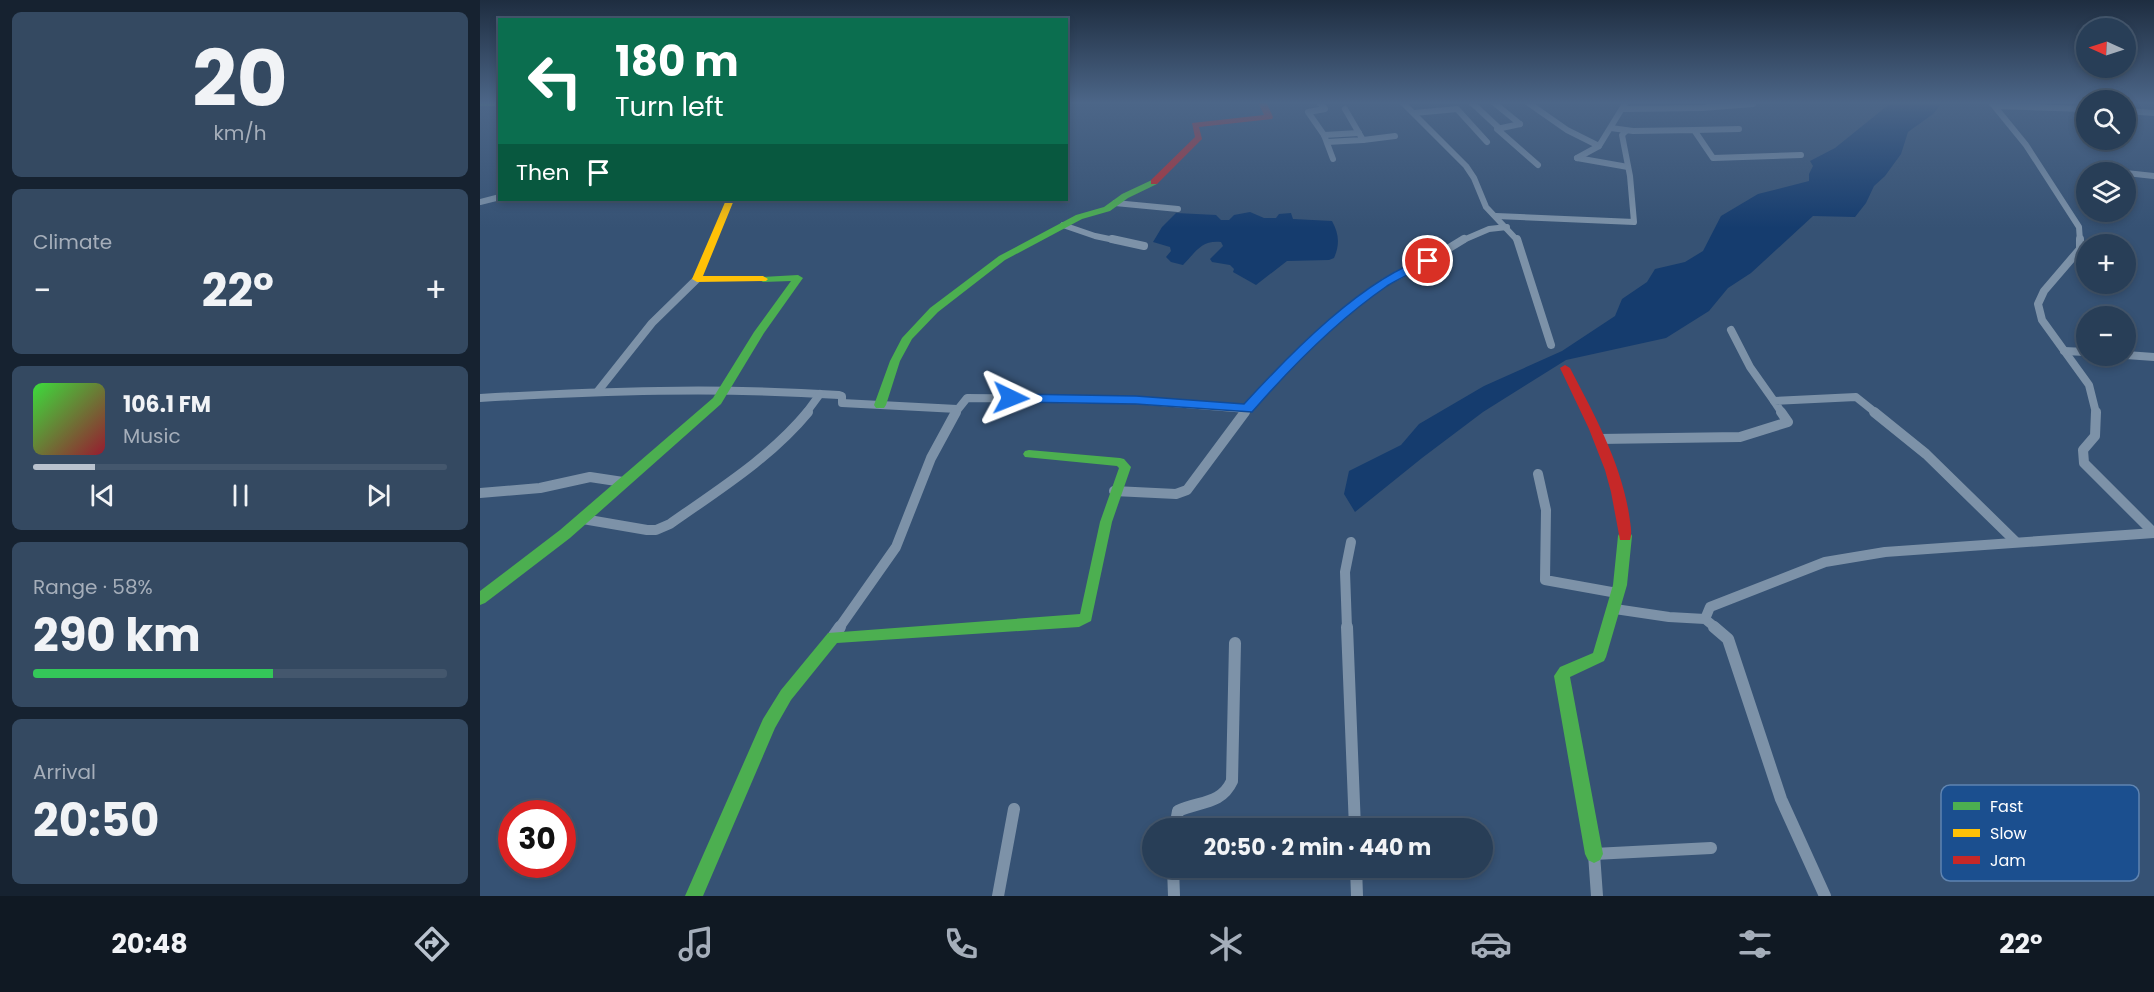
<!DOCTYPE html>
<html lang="en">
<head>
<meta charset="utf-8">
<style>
  body { margin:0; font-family:Poppins,sans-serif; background:#344961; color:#f1f3f6; height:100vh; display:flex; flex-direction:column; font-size:22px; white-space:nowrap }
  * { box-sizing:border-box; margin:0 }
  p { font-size:20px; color:#a5aeba }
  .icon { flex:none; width:33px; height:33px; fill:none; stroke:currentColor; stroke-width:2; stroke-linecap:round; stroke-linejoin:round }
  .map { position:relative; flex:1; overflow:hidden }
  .panel { display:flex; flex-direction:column; gap:12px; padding:12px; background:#162230; width:480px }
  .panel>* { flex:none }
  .guide { position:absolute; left:18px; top:18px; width:570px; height:183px; border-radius:0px; box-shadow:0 3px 9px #0003,0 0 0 2px #44576d; background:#0b6e4f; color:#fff; overflow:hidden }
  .needle { width:39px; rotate:273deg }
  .controls { position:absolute; left:1596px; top:18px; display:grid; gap:12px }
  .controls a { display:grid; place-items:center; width:60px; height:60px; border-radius:50%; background:#283e57; box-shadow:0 3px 9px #0003,0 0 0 2px #44576d; font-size:30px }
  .speed { position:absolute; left:18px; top:800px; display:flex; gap:12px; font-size:30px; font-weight:700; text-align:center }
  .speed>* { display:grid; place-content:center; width:78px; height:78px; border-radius:50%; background:#283e57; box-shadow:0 3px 9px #0003,0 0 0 2px #44576d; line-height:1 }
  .speed .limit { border:9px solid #d22; background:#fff; color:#111 }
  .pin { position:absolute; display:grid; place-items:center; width:51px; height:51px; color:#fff; margin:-26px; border:3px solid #fff; border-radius:50%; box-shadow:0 2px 6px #0007 }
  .me { position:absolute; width:66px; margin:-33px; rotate:92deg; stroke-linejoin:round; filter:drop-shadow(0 0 4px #0008) }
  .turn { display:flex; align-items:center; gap:21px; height:126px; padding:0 18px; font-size:27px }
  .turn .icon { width:78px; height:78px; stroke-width:2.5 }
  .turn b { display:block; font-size:42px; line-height:51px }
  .then { display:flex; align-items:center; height:57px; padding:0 18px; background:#0003; gap:12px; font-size:22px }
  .big { font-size:45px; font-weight:700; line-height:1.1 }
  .panel .card { flex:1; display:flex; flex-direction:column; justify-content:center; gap:9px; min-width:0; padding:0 21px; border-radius:9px; background:#344961 }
  .panel .dial { align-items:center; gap:0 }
  .dial b { font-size:78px; line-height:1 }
  .song { display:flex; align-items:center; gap:18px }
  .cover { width:72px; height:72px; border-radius:9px; background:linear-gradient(135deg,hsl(120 70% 55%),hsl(350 70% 35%)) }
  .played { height:6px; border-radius:3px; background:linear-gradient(90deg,#b9c2ce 15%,#44576d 15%) }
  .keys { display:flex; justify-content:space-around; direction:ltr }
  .heat { display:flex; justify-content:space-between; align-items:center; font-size:33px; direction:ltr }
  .charge { height:9px; border-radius:4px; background:linear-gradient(90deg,#34c759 58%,#44576d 0) }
  .trip { position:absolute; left:662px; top:818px; width:351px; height:60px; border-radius:30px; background:#283e57; box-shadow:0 3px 9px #0003,0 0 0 2px #44576d; font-weight:700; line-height:60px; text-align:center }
  .dock { display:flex; height:96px; justify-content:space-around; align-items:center; background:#101923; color:#a5aeba }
  .dock .icon { width:42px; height:42px }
  .dock .current { color:#b9c2ce }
  .dock b { font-size:27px; color:#f1f3f6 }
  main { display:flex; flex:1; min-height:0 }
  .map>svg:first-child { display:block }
  .water { fill:#153c6e }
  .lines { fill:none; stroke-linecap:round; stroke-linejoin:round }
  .street-far3 { stroke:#7d92a8; stroke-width:6 }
  .street-far2 { stroke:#7d92a8; stroke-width:8 }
  .street-far1 { stroke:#7d92a8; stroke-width:10 }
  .street { stroke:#7d92a8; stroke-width:12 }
  .fast { fill:#4caf50; fill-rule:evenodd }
  .slow { fill:#ffc107; fill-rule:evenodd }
  .jam { fill:#c62828; fill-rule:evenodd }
  .route { fill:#1a73e8; stroke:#114b97; stroke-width:1.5 }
  .key { fill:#1b4f8f; stroke:#5f84b1; stroke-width:1.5 }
  .key-label { font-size:16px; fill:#fff }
</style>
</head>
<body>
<main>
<section class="panel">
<div class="card dial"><b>20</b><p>km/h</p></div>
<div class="card"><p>Climate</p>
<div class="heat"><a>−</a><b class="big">22°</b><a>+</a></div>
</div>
<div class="card">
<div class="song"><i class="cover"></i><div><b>106.1 FM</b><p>Music</p></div></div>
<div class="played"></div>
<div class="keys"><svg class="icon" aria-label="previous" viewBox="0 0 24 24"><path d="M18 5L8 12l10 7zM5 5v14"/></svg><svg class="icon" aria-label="pause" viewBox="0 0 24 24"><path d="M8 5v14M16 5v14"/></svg><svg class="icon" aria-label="next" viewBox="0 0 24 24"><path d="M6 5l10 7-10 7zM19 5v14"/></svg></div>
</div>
<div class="card"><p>Range · 58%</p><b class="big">290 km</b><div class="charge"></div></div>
<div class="card"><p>Arrival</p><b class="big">20:50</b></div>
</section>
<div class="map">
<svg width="1674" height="896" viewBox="0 0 1674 896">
  <rect width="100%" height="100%" fill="#365274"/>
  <g class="water">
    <path d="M1412,102H1463L1453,114L1428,132L1421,154L1405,176L1394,186L1386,203L1375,217L1333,216L1271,273L1248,288L1229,311L1186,338L1086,360L1003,412L942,458L875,512L864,494L869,471L921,445L939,424L1004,386L1082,351L1135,316L1142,299L1167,282L1175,269L1205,262L1223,251L1241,216L1278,194L1329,181V174L1333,166L1330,161L1355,148Z"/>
    <path d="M770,212L784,218H796L799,214L811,213L813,219L852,221C859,234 860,244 854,258L849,260L807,261L776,285L753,272L754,269L750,265L732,262L730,259L743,246L741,242C721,240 716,252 703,265L691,262L686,257L691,251L690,247L673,242L682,227L696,213L736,215L741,220H749L754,215Z"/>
  </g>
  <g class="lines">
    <g class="street-far3">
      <path d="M839,102L845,109L828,112L844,135L853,159"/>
      <path d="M922,102L986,166L994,178L1006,207L1038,241"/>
      <path d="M991,102L1020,129"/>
      <path d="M1013,102L1040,124"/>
      <path d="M1047,102L1087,130L1119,146"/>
      <path d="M1511,102L1546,145L1599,227L1600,241"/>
      <path d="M1516,106L1606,109"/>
      <path d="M1142,109L1222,108L1273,104"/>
      <path d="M1646,111L1674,113"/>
      <path d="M934,113L977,109L1007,142"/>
      <path d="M1040,124L1017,129L1058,165"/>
      <path d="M1131,128L1153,131L1214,130L1233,158L1321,155"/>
      <path d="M1214,130L1259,129"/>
      <path d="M844,135L879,133"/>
      <path d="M883,140L915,136"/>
      <path d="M847,142L883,140L865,109"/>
      <path d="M1097,158L1119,146L1146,102"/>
      <path d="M1097,158L1148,167"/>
      <path d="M1632,170L1641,172"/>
      <path d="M1646,173L1674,176"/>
      <path d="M0,202L20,197"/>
      <path d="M635,203L698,209"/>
      <path d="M1016,216L1154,222L1150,176L1142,135L1146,131"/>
      <path d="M583,225L615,236L639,241"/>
      <path d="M981,241L1009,229L1027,227"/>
    </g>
    <g class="street-far2">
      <path d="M632,239L664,246"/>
      <path d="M1037,239L1071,345"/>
      <path d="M1600,239V249L1564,291L1558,304L1562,320L1609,385L1616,413"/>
      <path d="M1251,330L1270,367L1294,401"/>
      <path d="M1584,351L1606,352"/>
      <path d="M1646,355L1674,357"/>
      <path d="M118,391L172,323L217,279"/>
      <path d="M0,398C120,391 239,387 359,395L362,396V403L477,409"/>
      <path d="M326,413L340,394"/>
      <path d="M475,413L487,398L656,400L767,409"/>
      <path d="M764,413L800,372L869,308L905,282L948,261L984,239"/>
      <path d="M1302,413L1294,401L1376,397L1396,413"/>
    </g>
    <g class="street-far1">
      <path d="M1394,412L1446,454L1535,541"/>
      <path d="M1616,412L1615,436L1603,450L1604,463L1674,533"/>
      <path d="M1119,439L1260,437L1308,422L1301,412"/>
      <path d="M1058,474L1066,510L1065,580L1137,593"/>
      <path d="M634,491L696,494L707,490L765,412"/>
      <path d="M0,493L60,488L110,477L143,482"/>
      <path d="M103,519L167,530H176L190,524C238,490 290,458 328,412"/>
      <path d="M1135,609L1189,617L1225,619L1236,628"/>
      <path d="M1225,619L1230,607L1345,562L1405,552L1674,533"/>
      <path d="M359,628L416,547L451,458L476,412"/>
      <path d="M867,628L865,572L871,542"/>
    </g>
    <g class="street">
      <path d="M867,627L875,828"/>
      <path d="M1234,627L1248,639L1301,799L1345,896"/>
      <path d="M353,637L360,627"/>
      <path d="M695,828L698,811C719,801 741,805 752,781L755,643"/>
      <path d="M693,867L694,896"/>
      <path d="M876,867L877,896"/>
      <path d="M518,896L534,809"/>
      <path d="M1117,896L1114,854L1231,848"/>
    </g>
    <g class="fast">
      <rect x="0" y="102" width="20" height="4"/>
      <path d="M674,179L678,182L677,184L648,198L630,211L602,219L525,260L458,312L432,339L420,361L406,405L404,408H396L394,405L410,361L422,338L450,308L519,256L596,215L624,207L642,194Z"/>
      <path d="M318,275L323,278L284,333L241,404L90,538L5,603L0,605V591L80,530L233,398L274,332L311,281L283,282L278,279L280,277Z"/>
      <path d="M549,450L640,458L644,459L651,467L632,522L611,621L599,627L357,643L311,700L295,728L223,896H205L283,719L301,690L348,633L600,614L620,522L639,468L637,466L545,457L543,454L545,451Z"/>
      <path d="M1145,531L1150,532L1152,536L1147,585L1126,657L1124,661L1090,677L1123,854L1120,860L1114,863L1108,860L1105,854L1074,676L1080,667L1113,653L1133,585L1138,536L1140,532Z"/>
    </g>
    <path class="slow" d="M246,200H254L223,276H283L288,279L286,281L217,282L212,279Z"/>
    <g class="jam">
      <path d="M778,102H786L793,117L792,119L719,127L722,139L677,184H671V180L715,137L712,123L784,115Z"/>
      <path d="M1085,365L1090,368C1115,416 1143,466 1150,521C1151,528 1152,534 1150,540H1140L1131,492L1125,470L1109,429L1080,368Z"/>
    </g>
  </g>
  <linearGradient id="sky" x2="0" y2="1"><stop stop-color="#1e2d40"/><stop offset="0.45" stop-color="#4c6688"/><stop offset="1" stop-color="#4c6688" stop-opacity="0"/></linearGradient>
  <rect width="1674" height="228" fill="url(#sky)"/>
  <path class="route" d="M948,258L954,261L952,263C937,271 921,277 907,286C856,321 812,366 772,412L656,404L531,402L524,398L531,394L656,396L764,404C808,356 885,276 948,258Z"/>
  <rect x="1461" y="785" width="198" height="96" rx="9" class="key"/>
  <rect x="1473" y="802" width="27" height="8" fill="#4caf50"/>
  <rect x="1473" y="829" width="27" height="8" fill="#ffc107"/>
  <rect x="1473" y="856" width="27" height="8" fill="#c62828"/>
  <g class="key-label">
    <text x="1510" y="812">Fast</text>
    <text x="1510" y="839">Slow</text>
    <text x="1510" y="866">Jam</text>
  </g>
</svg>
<div class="controls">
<a><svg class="needle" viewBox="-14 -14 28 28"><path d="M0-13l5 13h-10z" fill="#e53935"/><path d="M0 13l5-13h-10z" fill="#a5aeba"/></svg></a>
<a><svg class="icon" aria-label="search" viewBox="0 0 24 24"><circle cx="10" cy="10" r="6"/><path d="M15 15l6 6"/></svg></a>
<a><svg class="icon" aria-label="layers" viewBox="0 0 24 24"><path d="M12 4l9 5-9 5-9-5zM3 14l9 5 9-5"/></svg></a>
<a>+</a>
<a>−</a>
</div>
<div class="speed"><div class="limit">30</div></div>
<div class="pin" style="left:948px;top:261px;background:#d93025"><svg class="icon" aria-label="arrive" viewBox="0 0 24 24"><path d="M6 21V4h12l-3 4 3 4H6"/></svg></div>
<svg class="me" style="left:531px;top:398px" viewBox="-20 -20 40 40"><path d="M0-17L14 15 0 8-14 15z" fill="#1a73e8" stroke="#fff" stroke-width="4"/></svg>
<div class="trip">20:50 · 2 min · 440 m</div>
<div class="guide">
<div class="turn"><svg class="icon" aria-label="left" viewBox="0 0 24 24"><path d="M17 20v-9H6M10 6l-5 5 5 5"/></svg><div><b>180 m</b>Turn left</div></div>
<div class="then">Then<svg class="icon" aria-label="arrive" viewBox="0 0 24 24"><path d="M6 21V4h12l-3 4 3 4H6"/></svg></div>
</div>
</div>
</main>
<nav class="dock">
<b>20:48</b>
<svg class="icon current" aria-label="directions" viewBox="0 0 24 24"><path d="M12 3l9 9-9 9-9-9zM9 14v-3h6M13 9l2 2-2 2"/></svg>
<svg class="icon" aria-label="music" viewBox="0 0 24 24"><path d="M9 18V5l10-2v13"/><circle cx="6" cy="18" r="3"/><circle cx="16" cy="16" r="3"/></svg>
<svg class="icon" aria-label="phone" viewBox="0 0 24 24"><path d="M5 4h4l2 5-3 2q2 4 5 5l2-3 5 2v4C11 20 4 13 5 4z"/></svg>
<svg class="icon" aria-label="climate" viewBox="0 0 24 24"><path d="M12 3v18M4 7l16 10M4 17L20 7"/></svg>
<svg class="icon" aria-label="car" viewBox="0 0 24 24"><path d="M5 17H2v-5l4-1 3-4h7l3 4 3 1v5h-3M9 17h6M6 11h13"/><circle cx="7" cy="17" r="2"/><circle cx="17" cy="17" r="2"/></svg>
<svg class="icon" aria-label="filters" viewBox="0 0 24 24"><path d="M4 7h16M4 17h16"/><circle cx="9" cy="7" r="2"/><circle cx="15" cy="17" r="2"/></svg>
<b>22°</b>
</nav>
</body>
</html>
